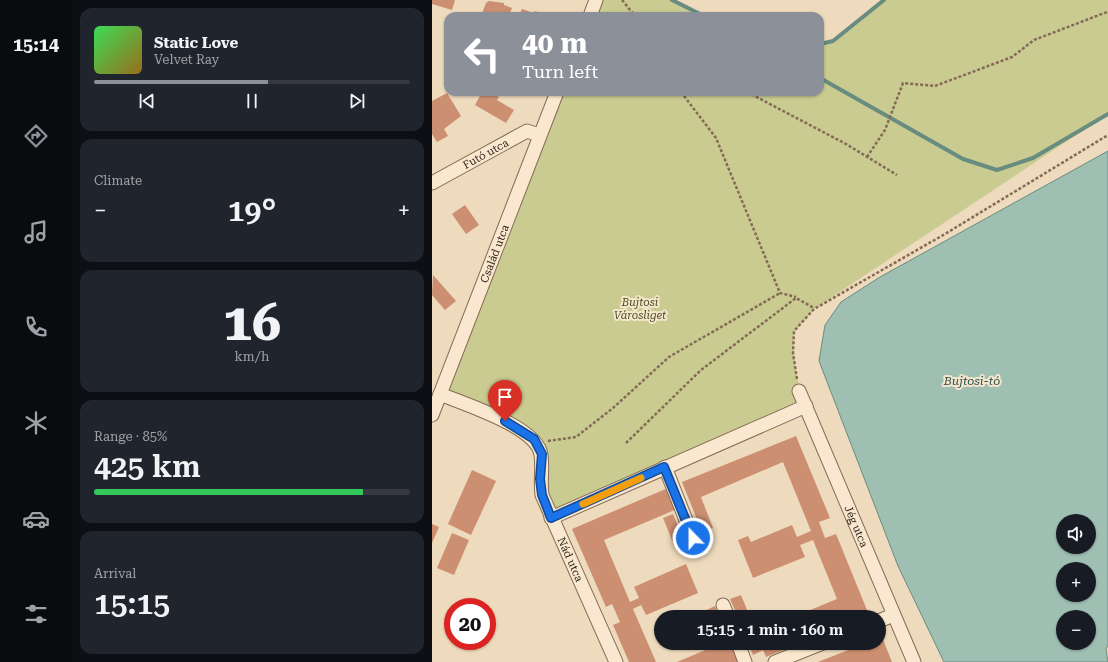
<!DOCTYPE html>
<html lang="en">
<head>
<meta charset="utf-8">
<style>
  body { margin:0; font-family:"Roboto Serif",serif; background:#20242c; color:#f1f3f6; height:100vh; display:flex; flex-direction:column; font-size:15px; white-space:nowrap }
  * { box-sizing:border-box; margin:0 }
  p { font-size:13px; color:#9ea1a6 }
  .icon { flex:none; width:22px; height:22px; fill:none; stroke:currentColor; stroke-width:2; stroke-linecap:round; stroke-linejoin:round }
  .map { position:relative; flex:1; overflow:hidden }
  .side { display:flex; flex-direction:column; gap:8px; padding:8px; background:#0d0f14; width:360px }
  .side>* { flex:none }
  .banner { position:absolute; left:12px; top:12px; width:380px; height:84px; border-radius:12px; box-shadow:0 1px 3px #0004; background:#8c9099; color:#fff; overflow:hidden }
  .tools { position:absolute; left:624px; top:514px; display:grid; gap:8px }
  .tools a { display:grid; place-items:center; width:40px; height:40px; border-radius:50%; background:#171b24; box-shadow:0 1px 3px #0004; font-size:20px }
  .speed { position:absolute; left:12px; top:598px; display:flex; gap:8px; font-size:20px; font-weight:700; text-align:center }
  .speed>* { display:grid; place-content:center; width:52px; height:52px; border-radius:50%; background:#171b24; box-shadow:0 1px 3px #0004; line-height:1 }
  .speed .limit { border:6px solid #d22; background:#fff; color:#111 }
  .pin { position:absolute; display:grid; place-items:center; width:34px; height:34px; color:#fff; margin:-41px -17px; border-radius:50% 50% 50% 0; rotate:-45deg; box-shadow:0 0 4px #0007 }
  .pin .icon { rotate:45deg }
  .me { position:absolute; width:44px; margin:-22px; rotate:338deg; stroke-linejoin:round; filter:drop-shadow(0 0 3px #0008) }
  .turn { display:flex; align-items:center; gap:14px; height:84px; padding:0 12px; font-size:18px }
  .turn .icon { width:52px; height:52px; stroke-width:2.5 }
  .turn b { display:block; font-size:28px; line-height:34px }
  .big { font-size:30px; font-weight:600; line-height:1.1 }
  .side .widget { flex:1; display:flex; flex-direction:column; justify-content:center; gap:6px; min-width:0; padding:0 14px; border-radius:12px; background:#20242c }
  .side .dial { align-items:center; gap:0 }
  .dial b { font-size:52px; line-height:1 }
  .song { display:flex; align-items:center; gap:12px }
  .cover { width:48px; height:48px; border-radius:6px; background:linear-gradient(135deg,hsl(130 70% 55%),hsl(40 70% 35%)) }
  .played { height:4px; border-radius:2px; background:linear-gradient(90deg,#8c9099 55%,#363941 55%) }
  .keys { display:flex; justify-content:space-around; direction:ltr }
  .heat { display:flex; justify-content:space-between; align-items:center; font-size:22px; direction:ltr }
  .charge { height:6px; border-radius:3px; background:linear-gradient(90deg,#34c759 85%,#363941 0) }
  .trip { position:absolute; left:222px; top:610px; width:232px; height:40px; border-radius:20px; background:#171b24; box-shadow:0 1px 3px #0004; font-weight:600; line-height:40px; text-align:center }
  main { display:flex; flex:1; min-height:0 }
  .tabs { display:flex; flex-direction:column; width:72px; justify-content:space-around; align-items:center; background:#090b0e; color:#9ea1a6 }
  .tabs .icon { width:28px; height:28px }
  .tabs .active { color:#8c9099 }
  .tabs b { font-size:18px; color:#f1f3f6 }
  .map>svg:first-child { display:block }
  .green { fill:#cacb91 }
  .water { fill:#a0bfb3; stroke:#688c80; fill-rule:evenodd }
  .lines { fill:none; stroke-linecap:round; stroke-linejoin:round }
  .stream { stroke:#688c80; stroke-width:4 }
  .building { fill:#cd8f71 }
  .minor-casing { stroke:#856a56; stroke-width:15 }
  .path { stroke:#856a56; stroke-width:2.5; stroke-dasharray:3 2; stroke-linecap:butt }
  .minor { stroke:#f9e8cf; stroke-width:13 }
  .route-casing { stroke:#114b97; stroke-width:10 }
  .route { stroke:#1a73e8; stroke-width:7 }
  .slow { stroke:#f59e0b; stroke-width:7 }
  .labels { text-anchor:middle; stroke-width:4; stroke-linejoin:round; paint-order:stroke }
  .street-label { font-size:11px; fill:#34251b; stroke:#f5e5cc }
  .park-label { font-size:11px; font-style:italic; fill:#495121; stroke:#f5e5cc }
  .water-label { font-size:12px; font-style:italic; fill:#2a544e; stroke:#f5e5cc }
</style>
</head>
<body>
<main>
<nav class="tabs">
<b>15:14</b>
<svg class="icon active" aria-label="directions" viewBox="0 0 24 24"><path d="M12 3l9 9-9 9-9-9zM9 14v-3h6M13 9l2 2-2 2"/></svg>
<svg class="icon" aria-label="music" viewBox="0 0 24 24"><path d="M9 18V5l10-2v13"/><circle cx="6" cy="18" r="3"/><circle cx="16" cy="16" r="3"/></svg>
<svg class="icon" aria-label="phone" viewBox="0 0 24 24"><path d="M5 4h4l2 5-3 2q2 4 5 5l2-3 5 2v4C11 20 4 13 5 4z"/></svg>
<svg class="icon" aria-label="climate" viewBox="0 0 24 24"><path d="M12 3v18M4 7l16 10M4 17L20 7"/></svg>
<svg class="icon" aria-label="car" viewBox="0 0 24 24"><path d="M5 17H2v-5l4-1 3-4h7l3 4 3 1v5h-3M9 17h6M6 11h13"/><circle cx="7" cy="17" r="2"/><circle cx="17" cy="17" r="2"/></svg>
<svg class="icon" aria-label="filters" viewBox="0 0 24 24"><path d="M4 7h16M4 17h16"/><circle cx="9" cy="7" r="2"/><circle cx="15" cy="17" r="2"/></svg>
</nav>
<section class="side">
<div class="widget">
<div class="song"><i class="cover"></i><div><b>Static Love</b><p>Velvet Ray</p></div></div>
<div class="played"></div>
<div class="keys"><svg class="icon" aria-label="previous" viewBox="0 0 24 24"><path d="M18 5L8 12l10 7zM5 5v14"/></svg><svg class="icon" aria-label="pause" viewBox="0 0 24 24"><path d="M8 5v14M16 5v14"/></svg><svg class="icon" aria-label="next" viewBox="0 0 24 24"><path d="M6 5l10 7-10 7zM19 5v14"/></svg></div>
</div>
<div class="widget"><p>Climate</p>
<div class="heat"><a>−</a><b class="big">19°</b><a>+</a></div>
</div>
<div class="widget dial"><b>16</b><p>km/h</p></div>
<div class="widget"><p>Range · 85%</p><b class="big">425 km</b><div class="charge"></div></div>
<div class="widget"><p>Arrival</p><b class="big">15:15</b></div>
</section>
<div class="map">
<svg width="676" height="662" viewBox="0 0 676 662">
  <rect width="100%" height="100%" fill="#eedabc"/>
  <g class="green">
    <path d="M166,0H240L271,16H159Z"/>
    <path d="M453,0H676V114L382,309L362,332C361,357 364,382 374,406L119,518L102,439L8,394L126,92H388V44L401,41Z"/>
  </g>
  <path class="water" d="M676,151V645L674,649L676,662H512L466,566L387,361L393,325L409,302L448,277ZM631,521H657V547H631ZM631,569H657V595H631ZM631,617H657V643H631Z"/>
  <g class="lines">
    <g class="stream">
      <path d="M240,0L272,16"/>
      <path d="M388,44L401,41L452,0"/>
      <path d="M388,78L531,159L565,170L601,158L676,114"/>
    </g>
  </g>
  <g class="building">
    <path d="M0,0H23L20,10L0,4Z"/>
    <path d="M57,1L72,3V5L80,8L78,13L87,16H49L54,3Z"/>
    <path d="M90,9L102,13L103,11L111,14V16H87Z"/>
    <path d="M50,92H59L67,97L65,100L82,110L74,123L43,105Z"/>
    <path d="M15,93L29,116L12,129L16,136L5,142L0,134V101Z"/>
    <path d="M33,205L47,225L34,234L20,214Z"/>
    <path d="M1,275L24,301L13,310L0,295Z"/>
    <path d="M364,436L398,518L387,522L393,538L404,534L437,615L433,617H361L405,599L381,540L368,545L373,557L321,578L306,540L316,536L319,542L360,525L365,537L379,531L351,462L269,497L281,528L270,532L250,482Z"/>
    <path d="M40,470L64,481L39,535L16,524Z"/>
    <path d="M236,488L245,509L172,540L198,602L207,598L202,587L254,564L266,593L214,615L209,605L201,609L224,662H197L181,625L188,622L180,604L174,607L140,529Z"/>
    <path d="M241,514L252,541L242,545L231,518Z"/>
    <path d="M0,524L7,527L0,543Z"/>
    <path d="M20,533L37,540L22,575L5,568Z"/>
    <path d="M309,595L318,617H306L298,599Z"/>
    <path d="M283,606L287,617H274L272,611Z"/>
    <path d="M450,637L460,662H386L434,643H447V638Z"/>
    <path d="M290,643H301L310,662H245Z"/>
    <path d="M316,643H368L334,657L331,650L321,655Z"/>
  </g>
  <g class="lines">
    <defs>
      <g id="minor">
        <path d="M158,16L164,0"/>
        <path id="s1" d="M0,183L95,131L107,135"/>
        <path id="s2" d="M367,391L482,662"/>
        <path id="s3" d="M8,394C32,404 106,427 109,455C111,468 108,481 110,495L184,662"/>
        <path id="s4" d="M0,415L125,92"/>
        <path d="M233,467L261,538"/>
        <path d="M119,518L374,406"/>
        <path d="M291,605L296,617"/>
        <path d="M447,621L461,615"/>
        <path d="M306,643L313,662"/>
        <path d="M343,662L391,643"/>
      </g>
    </defs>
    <use href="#minor" class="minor-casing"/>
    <g class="path">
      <path d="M190,0L203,16"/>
      <path d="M249,92L284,138L348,293L364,297"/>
      <path d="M315,92L414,144L465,175"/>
      <path d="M435,157L453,130L471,83L503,86L580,57L602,40L675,12"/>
      <path d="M365,379L361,353L362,331L382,309L513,234L676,135"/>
      <path d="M116,441L144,437L181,408L237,357L348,293"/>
      <path d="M194,443L269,370L364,298L382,308"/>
    </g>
    <use href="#minor" class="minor"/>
  </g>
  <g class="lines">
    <defs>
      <path id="route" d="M73,421L102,439L110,454L108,479L110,495L119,518L232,467L261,538"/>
    </defs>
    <use href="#route" class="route-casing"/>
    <use href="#route" class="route"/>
    <path class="slow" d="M151,504L209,478"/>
  </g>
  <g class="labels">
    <g class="street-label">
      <text dy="4" stroke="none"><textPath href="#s1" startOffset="61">Futó utca</textPath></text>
      <text dy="4" stroke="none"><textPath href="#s4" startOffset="173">Család utca</textPath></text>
      <text dy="4" stroke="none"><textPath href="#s2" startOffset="147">Jég utca</textPath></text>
      <text dy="4" stroke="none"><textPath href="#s3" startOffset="232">Nád utca</textPath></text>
    </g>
    <g class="park-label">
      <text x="208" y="306">Bujtosi<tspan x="208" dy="13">Városliget</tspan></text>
    </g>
    <g class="water-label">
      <text x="540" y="385">Bujtosi-tó</text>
    </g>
  </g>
</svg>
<div class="tools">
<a><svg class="icon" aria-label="sound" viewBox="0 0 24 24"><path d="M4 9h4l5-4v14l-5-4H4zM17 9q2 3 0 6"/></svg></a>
<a>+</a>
<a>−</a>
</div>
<div class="speed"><div class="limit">20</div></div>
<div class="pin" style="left:73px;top:421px;background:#d93025"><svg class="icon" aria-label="arrive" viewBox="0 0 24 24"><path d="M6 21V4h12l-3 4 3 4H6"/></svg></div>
<svg class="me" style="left:261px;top:538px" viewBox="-20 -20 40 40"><circle r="17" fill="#1a73e8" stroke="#fff" stroke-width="3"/><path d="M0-11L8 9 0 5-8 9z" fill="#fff"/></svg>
<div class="trip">15:15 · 1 min · 160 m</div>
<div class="banner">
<div class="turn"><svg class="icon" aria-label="left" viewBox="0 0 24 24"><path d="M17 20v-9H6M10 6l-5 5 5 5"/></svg><div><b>40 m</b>Turn left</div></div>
</div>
</div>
</main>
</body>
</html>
